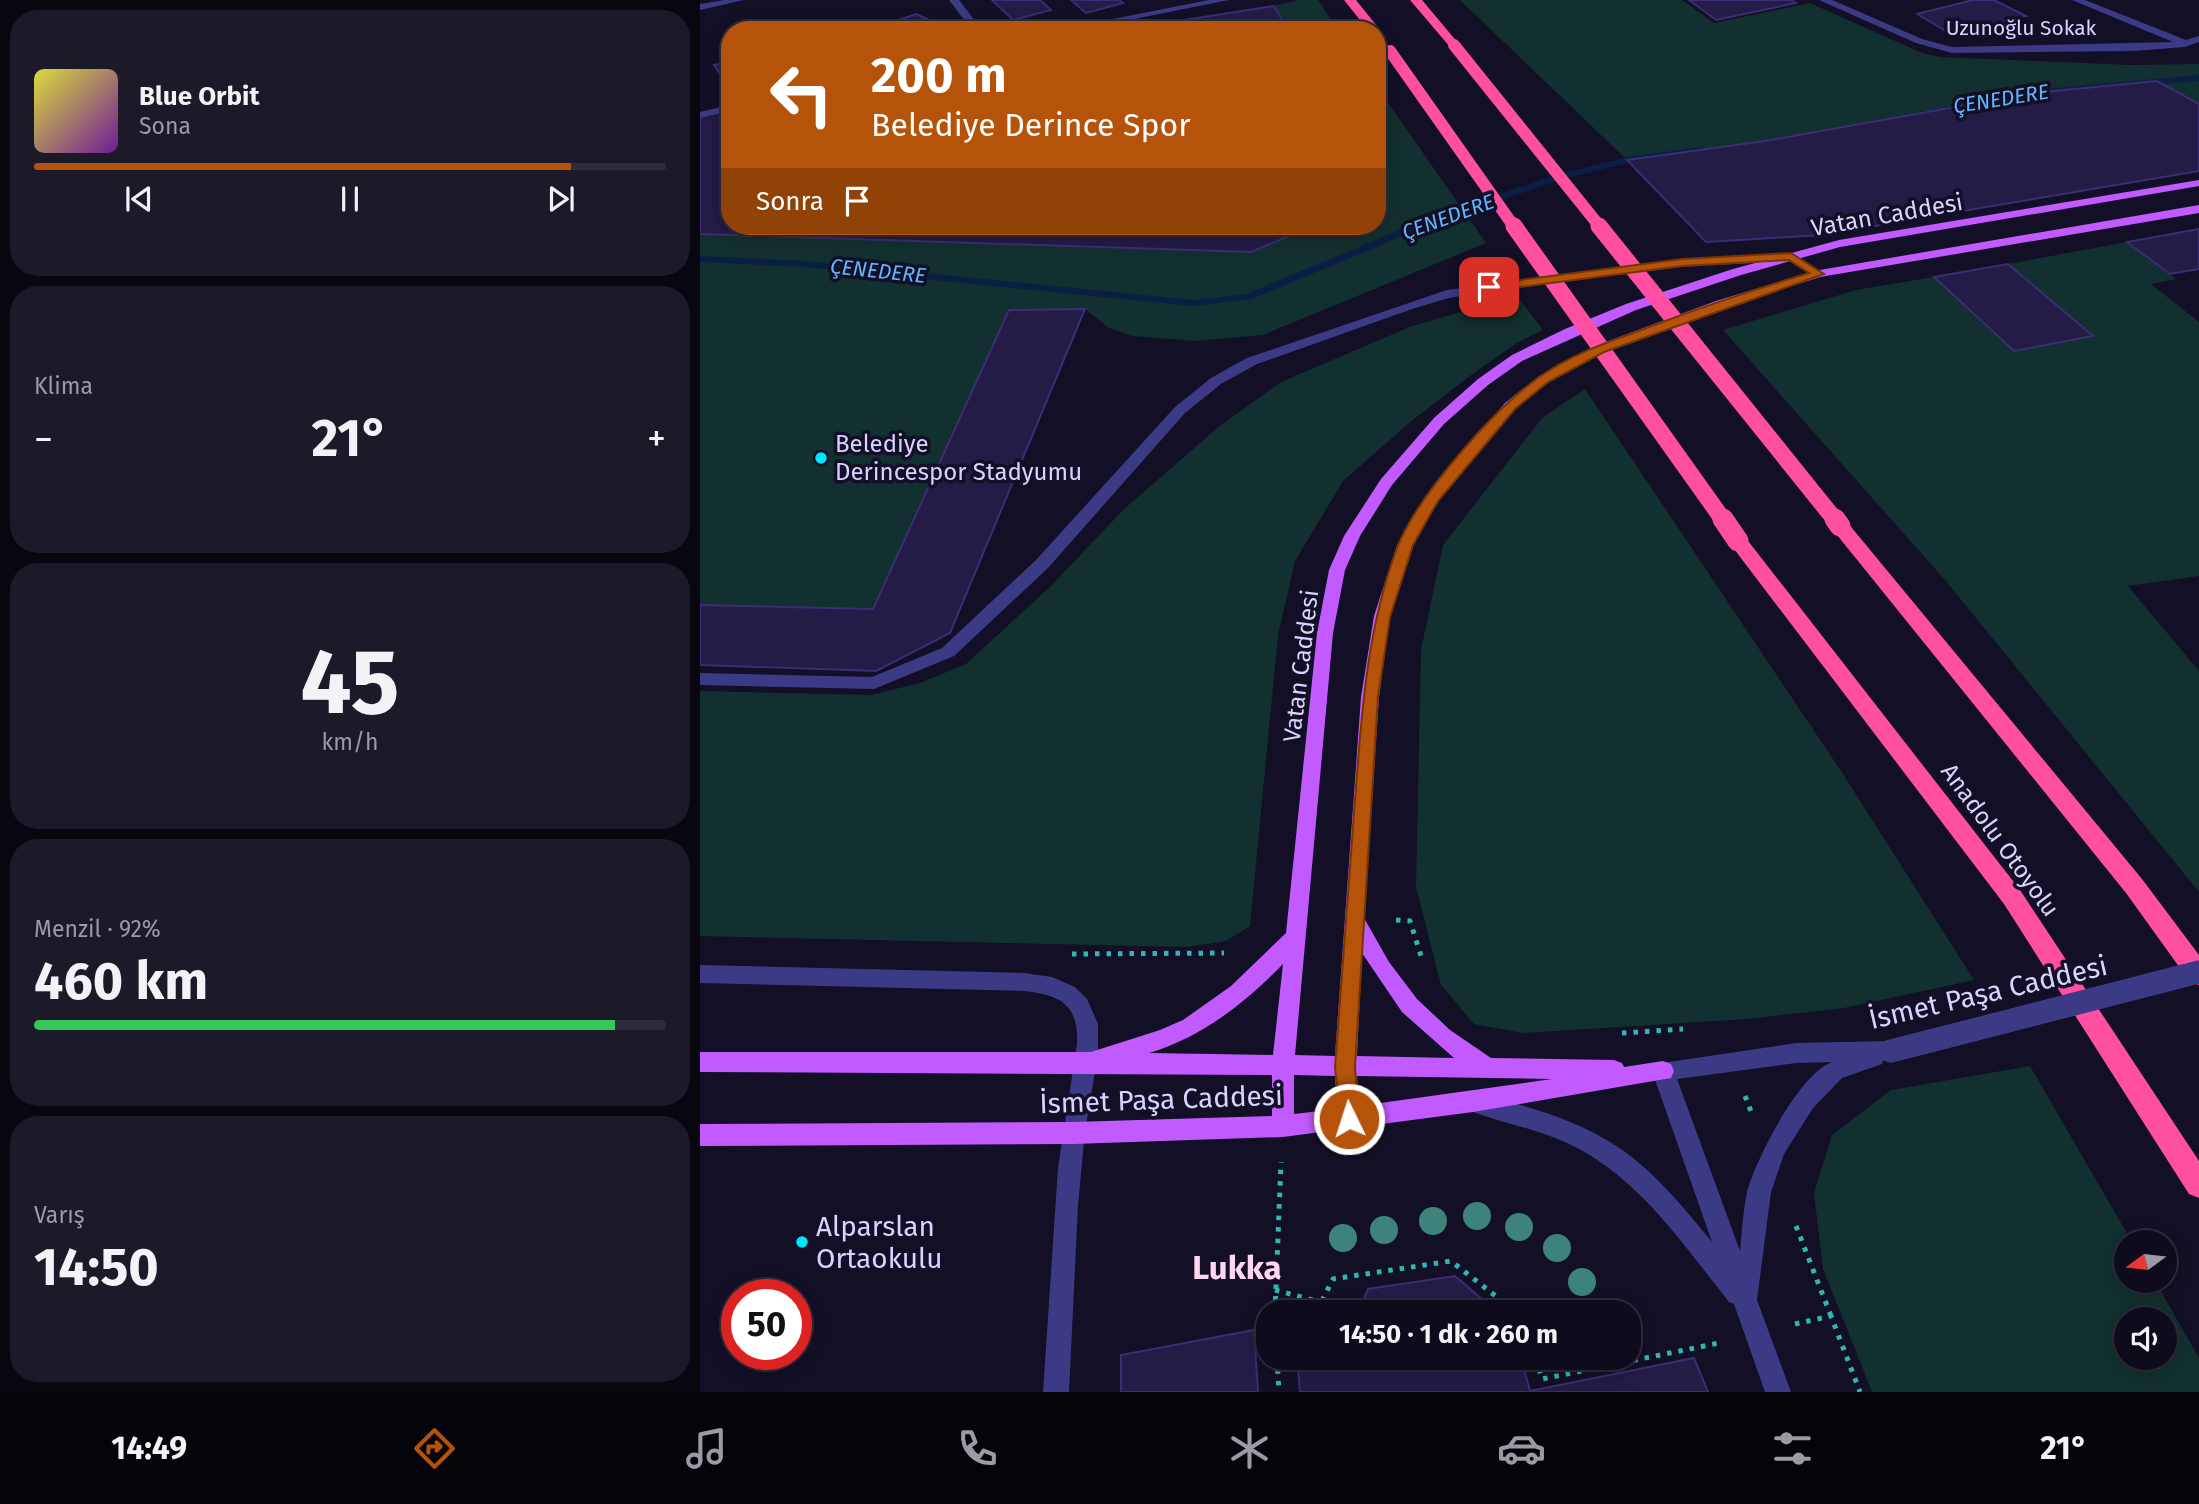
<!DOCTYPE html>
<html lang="tr">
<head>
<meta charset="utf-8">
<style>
  body { margin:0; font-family:"Fira Sans",sans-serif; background:#1c1929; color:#f1f3f6; height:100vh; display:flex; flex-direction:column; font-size:26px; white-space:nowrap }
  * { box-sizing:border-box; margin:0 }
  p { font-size:23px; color:#9b9ba3 }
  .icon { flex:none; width:38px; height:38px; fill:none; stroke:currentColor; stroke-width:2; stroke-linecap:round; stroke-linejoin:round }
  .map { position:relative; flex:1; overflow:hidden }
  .drawer { display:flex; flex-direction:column; gap:10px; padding:10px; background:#08060f; width:700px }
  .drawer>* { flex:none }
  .guide { position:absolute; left:21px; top:21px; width:665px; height:214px; border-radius:28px; box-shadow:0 4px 18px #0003,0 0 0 2px #2e2b3b; background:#b45309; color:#fff; overflow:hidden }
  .needle { width:46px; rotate:255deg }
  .controls { position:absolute; left:1414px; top:1230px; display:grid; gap:14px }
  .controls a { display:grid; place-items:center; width:63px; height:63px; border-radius:50%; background:#0e0b1c; box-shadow:0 4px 18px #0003,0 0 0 2px #2e2b3b; font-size:35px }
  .speed { position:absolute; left:21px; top:1279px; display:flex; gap:14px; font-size:35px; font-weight:700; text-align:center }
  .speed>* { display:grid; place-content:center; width:91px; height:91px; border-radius:50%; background:#0e0b1c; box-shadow:0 4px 18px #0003,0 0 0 2px #2e2b3b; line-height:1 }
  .speed .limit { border:10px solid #d22; background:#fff; color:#111 }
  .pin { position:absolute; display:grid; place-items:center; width:60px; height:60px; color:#fff; margin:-30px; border-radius:14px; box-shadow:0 4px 10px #0006 }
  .me { position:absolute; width:77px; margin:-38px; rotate:356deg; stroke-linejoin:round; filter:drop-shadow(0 0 5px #0008) }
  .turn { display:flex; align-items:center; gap:24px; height:147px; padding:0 35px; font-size:32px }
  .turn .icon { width:91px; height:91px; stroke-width:2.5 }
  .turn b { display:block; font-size:49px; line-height:60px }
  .then { display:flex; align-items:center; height:66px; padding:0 35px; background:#0003; gap:14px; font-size:26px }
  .big { font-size:52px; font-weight:700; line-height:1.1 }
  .drawer .card { flex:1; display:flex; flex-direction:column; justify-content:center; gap:10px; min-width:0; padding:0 24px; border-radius:28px; background:#1c1929 }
  .drawer .dial { align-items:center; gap:0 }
  .dial b { font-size:91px; line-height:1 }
  .song { display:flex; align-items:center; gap:21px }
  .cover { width:84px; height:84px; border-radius:10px; background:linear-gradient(135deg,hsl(60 70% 55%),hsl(280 70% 35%)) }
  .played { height:7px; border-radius:4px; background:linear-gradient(90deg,#b45309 85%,#2e2b3b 85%) }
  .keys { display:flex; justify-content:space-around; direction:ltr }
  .heat { display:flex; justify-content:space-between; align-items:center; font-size:38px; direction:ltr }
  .charge { height:10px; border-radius:5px; background:linear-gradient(90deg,#34c759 92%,#2e2b3b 0) }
  .trip { position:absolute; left:556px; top:1300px; width:385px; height:70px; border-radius:28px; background:#0e0b1c; box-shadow:0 4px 18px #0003,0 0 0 2px #2e2b3b; font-weight:700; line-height:70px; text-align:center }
  .dock { display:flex; height:112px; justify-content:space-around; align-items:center; background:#06040b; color:#9b9ba3 }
  .dock .icon { width:49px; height:49px }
  .dock .on { color:#b45309 }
  .dock b { font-size:32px; color:#f1f3f6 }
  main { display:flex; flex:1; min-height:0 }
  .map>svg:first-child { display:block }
  .green { fill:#12302f; fill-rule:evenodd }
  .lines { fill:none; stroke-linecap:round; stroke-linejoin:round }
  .stream { fill:#0a1f44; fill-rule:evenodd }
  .building { fill:#241b47; stroke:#3b2d73; stroke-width:2 }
  .path { stroke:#2fb8b0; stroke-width:5; stroke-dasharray:4.5 7; stroke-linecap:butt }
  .minor { fill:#3d3a85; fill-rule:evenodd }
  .major { fill:#c25bff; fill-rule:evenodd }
  .highway { fill:#ff4fa3; fill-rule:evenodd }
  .minor-bridge { stroke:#3d3a85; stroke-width:23 }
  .highway-bridge-far2 { stroke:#ff4fa3; stroke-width:12 }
  .highway-bridge-far1 { stroke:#ff4fa3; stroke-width:17 }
  .highway-bridge { stroke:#ff4fa3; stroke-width:21 }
  .tree { fill:#3d827b }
  .route { fill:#b45309; stroke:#753606; stroke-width:2 }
  .poi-dot { fill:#00e5ff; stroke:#130f26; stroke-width:2.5 }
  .labels { text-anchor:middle; stroke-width:7; stroke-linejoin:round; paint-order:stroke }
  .far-street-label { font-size:21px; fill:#d9d4ff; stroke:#130f26 }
  .far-water-label { font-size:21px; font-style:italic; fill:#62b6ff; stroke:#130f26 }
  .street-label { font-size:24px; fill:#d9d4ff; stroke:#130f26 }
  .poi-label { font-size:24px; fill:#d9d4ff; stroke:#130f26; text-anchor:start }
  .near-street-label { font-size:28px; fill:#d9d4ff; stroke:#130f26 }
  .near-poi-label { font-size:28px; fill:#d9d4ff; stroke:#130f26; text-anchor:start }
  .near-quarter-label { font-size:33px; font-weight:bold; fill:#ffd6f0; stroke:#130f26 }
</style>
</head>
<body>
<main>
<section class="drawer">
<div class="card">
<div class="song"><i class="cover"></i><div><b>Blue Orbit</b><p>Sona</p></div></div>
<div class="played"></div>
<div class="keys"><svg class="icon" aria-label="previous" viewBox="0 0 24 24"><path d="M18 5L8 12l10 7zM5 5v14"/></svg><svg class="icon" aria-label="pause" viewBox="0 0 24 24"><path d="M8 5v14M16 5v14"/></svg><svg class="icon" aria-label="next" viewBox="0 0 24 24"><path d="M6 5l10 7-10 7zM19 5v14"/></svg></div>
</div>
<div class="card"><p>Klima</p>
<div class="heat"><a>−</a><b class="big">21°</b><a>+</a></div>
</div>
<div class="card dial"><b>45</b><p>km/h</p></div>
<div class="card"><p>Menzil · 92%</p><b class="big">460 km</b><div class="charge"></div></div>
<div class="card"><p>Varış</p><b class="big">14:50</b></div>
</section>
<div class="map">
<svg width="1499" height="1392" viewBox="0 0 1499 1392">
  <rect width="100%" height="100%" fill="#130f26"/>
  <g class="green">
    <path d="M598,0H618L638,30H588L574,6Z"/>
    <path d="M760,0H982L1014,23L1110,3L1222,53L1240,57L1430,65L1499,64V104L1458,81L1385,87L1333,93L1065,141L927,160Z"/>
    <path d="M677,87L786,243L563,335L496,341L432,336L409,328L385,309L310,310L173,609L0,605V234L550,252L613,226H677V198L687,193L677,178Z"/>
    <path d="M1427,242L1476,279L1451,284L1499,322V576L1428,586L1499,671V892L1245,580L1023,330L1156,290L1234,277L1314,351L1392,335L1308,264Z"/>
    <path d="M817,296L843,330L815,344L771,375L709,423L643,481L595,561L578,635L550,926L526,941L487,947L0,936V691L171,695L220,683L266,664L351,586L424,509L521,425L581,382L712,326Z"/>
    <path d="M885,389L1143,774L1274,980L1144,1008L1047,1019L823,1033L774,1024L741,985L716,887L721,650L743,545L843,417Z"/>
    <path d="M1330,1066L1432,1242H1426V1281H1455L1499,1358V1392H1172L1123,1269L1114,1193L1132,1135L1191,1090ZM1426,1320H1465V1358H1426Z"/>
  </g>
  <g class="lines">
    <g class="stream">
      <path d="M1499,75V81L1333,96L1159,128L1154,125L1333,90Z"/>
      <path d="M1002,147L1005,148V152L927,163L863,179L729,225L552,299L493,306L105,267L0,262V256L105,261L493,300L546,294L721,221L855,175L927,157Z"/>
    </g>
  </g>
  <g class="building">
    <path d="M292,0H340L351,10L313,20Z"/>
    <path d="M371,0H419L423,3L386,13Z"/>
    <path d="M989,0H1092L1096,3L1016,20Z"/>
    <path d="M1273,0H1294L1326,16L1251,34L1217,14Z"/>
    <path d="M574,6L588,30H420Z"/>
    <path d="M216,14L245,27L169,30Z"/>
    <path d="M30,62V90L14,65Z"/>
    <path d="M1457,81L1499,104V171L1122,235L1006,242L927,160L1065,141L1333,93Z"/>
    <path d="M30,108V226H613L551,252L0,234V115Z"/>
    <path d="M1499,229V269L1470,274L1427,242Z"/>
    <path d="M1308,264L1393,336L1314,351L1234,277Z"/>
    <path d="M385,309L250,633L176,671L0,665V605L173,609L309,310Z"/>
    <path d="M755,1276L797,1312H658L668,1289Z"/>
    <path d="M554,1330L558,1392H421V1355Z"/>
    <path d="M597,1358H821L830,1391L994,1358L1008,1392H600Z"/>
  </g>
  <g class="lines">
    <g class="path">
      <path d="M696,920L710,921L721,956"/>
      <path d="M372,954L524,953"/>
      <path d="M922,1033L983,1029"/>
      <path d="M1045,1096L1052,1114"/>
      <path d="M1096,1226L1131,1316"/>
      <path d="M575,1290L658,1312"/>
      <path d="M622,1301L633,1279L751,1261L816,1312"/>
      <path d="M575,1312L581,1162"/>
      <path d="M1095,1324L1131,1316L1160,1392"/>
      <path d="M577,1358L579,1392"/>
      <path d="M836,1358L842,1379L1019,1343"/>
    </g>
    <g class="minor">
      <path d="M24,0H44L0,10V4Z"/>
      <path d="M249,0H259L282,30H272Z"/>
      <path d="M509,0H529L379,30H357Z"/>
      <path d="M1119,0H1132L1222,39L1252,47L1473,42L1372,0H1385L1486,40L1499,36V42L1485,47L1433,51L1252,53L1216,43Z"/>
      <path d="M30,105V111L0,118V112Z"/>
      <path d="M1091,253L1124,274L1114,277L1089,261L982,267L810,288L749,298L715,308L557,364L521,384L485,413L348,568L254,656L174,689L0,685V673L172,677L242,648L336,560L475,407L511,378L547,358L747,290L982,259Z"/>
      <path d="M0,965L324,973L352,977L375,987L387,999L398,1024V1054L385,1131L378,1205L369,1392H343L358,1168L377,1044C379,1004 360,995 324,991L0,983Z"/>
      <path d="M1191,1041L1199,1044L1202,1051L1199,1058L1183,1061L1182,1064L1142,1078L1113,1108L1084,1154L1071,1192L1057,1300L1091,1392H1065L1034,1304L1029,1302C982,1243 937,1175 867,1143C834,1128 798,1122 765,1109L762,1102L765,1095L773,1092C822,1105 875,1118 918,1147C955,1172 984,1208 1012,1242L952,1071L955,1064L1096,1043ZM1132,1062C1099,1074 1056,1159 1047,1192C1043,1211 1042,1232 1040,1251L977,1079L1096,1063Z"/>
    </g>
    <path class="major" d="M1499,180V186L1140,247L1041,275L936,310L822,361L788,385L744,424L692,485L660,536L645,570L633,633L595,1055L635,1056L661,697L674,616L697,545L724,499L805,403L839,376L895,346L1016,301L1114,271L1499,205V213L1120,277L1026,307L905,352L849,382L815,409L738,501L713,545L690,616L679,697L664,918L689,962L717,999L750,1030L791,1058L914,1060L922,1063L924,1067L963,1061L971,1064L974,1071L971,1078L773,1112L583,1137L373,1144L0,1146V1124L373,1122L572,1116V1075L0,1072V1052H391L460,1030L483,1020L531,986L586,933L617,633L629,570L644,536L681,479L734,418L778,379L812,355L865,329L926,304L1033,269L1139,240ZM662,953L702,1012L754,1058L657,1056ZM583,964L573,1055L449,1053C502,1037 544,1004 583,964ZM594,1075L635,1076L637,1109L594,1114ZM657,1076L852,1079L659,1106Z"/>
    <g class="highway">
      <path d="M644,0H656L680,30L678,32L668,30Z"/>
      <path d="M710,0H722L758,43V47H750Z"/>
      <path d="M1140,520L1147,522L1442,879L1499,955V985L1490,982L1426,893L1133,530L1131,526L1133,522Z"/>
      <path d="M1038,535L1045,537L1320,890L1499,1161V1198L1489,1194L1304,904L1031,545L1029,541Z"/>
    </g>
    <path class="minor-bridge" d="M1191,1051L1499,972"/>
    <g class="highway-bridge-far2">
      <path d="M754,45L901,228"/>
      <path d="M690,51L815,228"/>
    </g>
    <g class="highway-bridge-far1">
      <path d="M814,226L1024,521"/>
      <path d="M899,226L1136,521"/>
    </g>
    <g class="highway-bridge">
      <path d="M1023,519L1038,541"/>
      <path d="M1135,519L1140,526"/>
    </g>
  </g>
  <g class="tree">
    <circle cx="777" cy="1216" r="14"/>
    <circle cx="733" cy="1221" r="14"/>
    <circle cx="819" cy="1227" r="14"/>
    <circle cx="684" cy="1230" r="14"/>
    <circle cx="643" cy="1238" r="14"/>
    <circle cx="857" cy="1248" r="14"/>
    <circle cx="882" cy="1282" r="14"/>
  </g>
  <path class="route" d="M1091,253L1124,274L904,352L848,382L815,409L738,501L713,545L690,617L678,697L655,1067L659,1119L656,1125L649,1128L641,1125L635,1067C641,983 648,898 654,813C661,723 665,634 697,548C717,496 793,410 838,378C869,355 908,342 944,329C998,308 1053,290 1109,273L1089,260L982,266L789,291L783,287L789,284L982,259Z"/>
  <g class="poi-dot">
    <circle cx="121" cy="458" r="7"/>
    <circle cx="102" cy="1242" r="7"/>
  </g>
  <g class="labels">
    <g class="far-street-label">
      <text x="1321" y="35">Uzunoğlu Sokak</text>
    </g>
    <g class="far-water-label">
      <text transform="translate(1301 99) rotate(-9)" y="7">ÇENEDERE</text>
      <text transform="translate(748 217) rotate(-20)" y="7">ÇENEDERE</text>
      <text transform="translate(178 271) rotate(6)" y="7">ÇENEDERE</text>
    </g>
    <g class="street-label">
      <text transform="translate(1187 215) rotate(-10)" y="8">Vatan Caddesi</text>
      <text transform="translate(601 666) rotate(-83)" y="8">Vatan Caddesi</text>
      <text transform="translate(1300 840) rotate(54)" y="8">Anadolu Otoyolu</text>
    </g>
    <g class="poi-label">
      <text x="135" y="452">Belediye<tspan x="135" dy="28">Derincespor Stadyumu</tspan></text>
    </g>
    <g class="near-street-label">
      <text transform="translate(1288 992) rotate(-13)" y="10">İsmet Paşa Caddesi</text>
      <text transform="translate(461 1099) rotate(-2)" y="10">İsmet Paşa Caddesi</text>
    </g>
    <g class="near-poi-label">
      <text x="116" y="1236">Alparslan<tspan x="116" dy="32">Ortaokulu</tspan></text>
    </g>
    <g class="near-quarter-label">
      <text x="537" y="1279">Lukka</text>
    </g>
  </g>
</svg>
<div class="controls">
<a><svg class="needle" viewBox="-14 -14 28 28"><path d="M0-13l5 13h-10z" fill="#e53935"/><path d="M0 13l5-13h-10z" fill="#9b9ba3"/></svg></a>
<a><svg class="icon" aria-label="sound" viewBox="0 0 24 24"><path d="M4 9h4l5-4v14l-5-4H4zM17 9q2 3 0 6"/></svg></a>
</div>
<div class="speed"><div class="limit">50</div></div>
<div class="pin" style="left:789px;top:287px;background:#d93025"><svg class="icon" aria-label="arrive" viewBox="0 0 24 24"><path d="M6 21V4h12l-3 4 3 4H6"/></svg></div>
<svg class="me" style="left:649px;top:1119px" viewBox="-20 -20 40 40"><circle r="17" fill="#b45309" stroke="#fff" stroke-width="3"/><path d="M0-11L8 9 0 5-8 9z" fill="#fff"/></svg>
<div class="trip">14:50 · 1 dk · 260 m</div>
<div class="guide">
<div class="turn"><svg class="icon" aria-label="left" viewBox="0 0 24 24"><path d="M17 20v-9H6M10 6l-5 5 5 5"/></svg><div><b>200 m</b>Belediye Derince Spor</div></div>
<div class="then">Sonra<svg class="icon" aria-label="arrive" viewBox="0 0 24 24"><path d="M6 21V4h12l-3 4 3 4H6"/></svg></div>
</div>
</div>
</main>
<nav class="dock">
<b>14:49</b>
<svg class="icon on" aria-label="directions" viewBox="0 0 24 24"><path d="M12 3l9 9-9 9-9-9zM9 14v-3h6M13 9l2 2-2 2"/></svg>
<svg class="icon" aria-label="music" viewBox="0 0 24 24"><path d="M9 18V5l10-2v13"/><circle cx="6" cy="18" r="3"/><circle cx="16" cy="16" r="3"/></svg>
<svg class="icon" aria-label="phone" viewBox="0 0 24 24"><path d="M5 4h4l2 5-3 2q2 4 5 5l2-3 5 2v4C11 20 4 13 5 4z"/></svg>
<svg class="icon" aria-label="climate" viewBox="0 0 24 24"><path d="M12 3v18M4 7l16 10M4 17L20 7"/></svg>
<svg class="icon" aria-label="car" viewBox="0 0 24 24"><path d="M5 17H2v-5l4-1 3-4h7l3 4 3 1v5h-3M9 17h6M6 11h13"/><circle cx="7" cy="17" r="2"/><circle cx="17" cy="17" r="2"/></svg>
<svg class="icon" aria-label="filters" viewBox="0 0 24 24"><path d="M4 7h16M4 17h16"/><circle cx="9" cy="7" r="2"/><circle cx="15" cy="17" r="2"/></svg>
<b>21°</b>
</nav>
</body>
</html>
